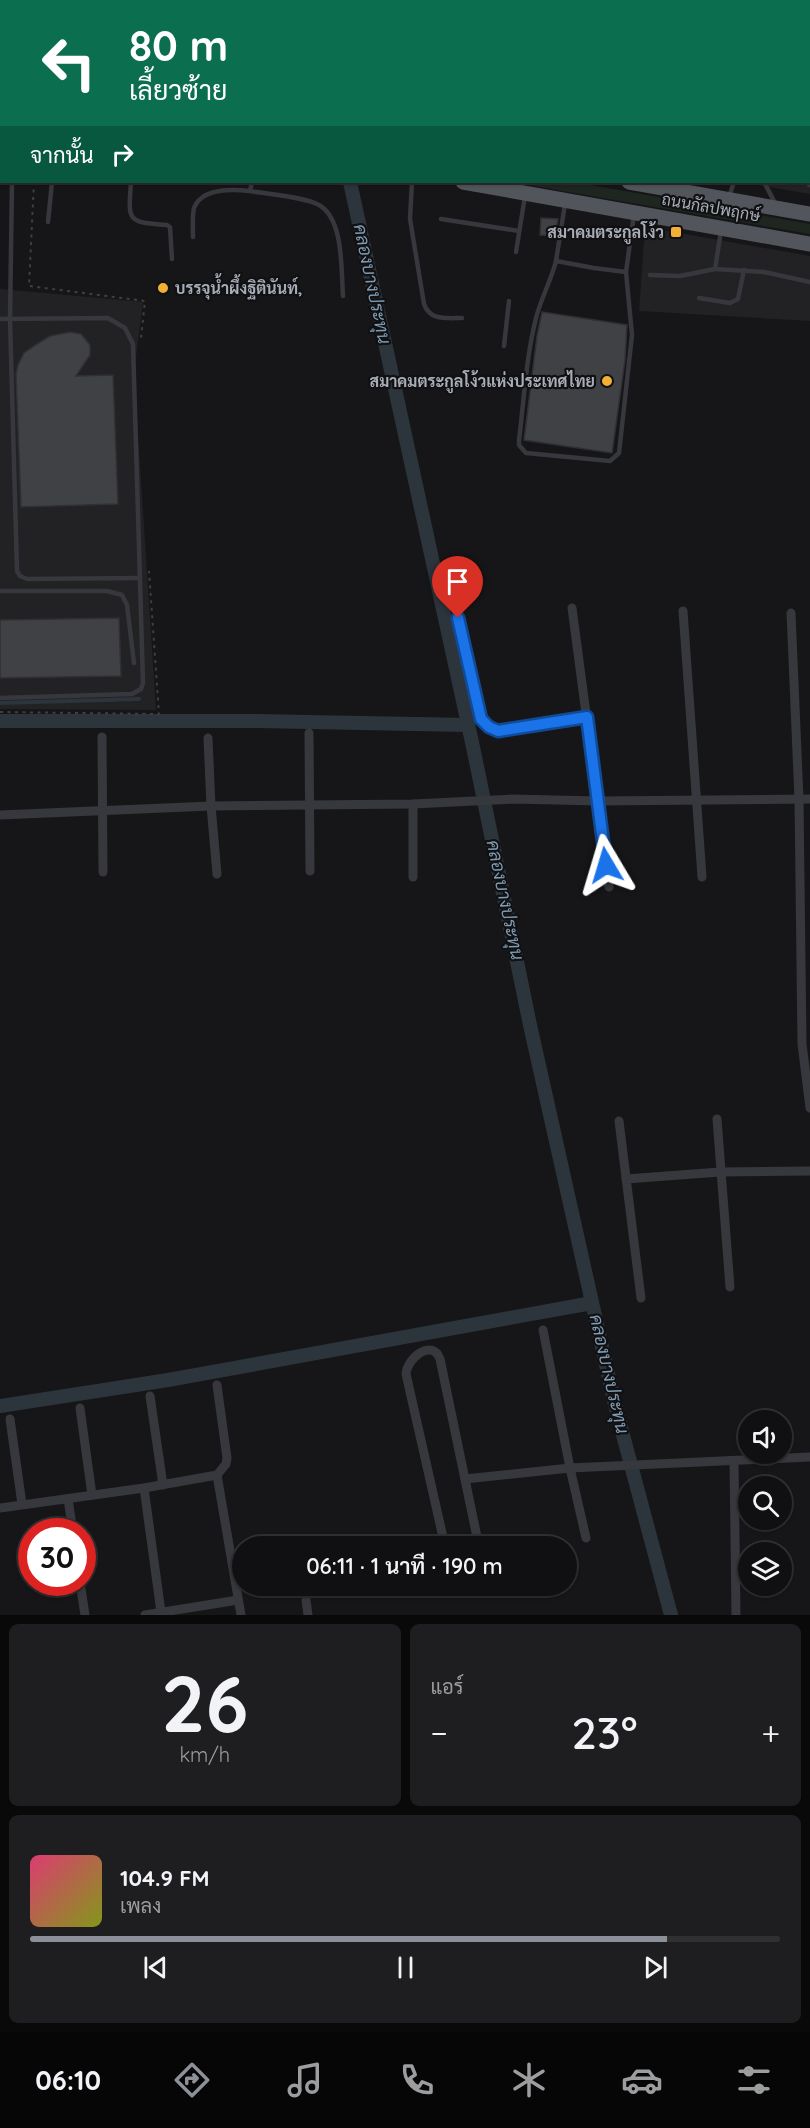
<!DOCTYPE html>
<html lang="th">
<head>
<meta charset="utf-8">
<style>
  body { margin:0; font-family:Quicksand,Sarabun,sans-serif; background:#1e1e20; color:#f1f3f6; height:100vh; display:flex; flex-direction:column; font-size:22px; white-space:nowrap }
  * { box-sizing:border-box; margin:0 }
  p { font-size:20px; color:#9c9d9f }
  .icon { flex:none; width:33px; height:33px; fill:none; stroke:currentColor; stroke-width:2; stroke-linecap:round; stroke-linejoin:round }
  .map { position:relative; height:1615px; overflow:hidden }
  .side { display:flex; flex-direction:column; gap:9px; padding:9px; background:#09090a; flex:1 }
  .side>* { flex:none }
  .top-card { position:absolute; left:0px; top:0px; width:810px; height:183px; box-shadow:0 2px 4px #0004,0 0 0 2px #303032; background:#0b6e4f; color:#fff; overflow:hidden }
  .tools { position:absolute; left:738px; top:1410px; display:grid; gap:12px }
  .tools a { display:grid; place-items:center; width:54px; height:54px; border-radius:50%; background:#101012; box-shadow:0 2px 4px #0004,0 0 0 2px #303032; font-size:30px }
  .speed { position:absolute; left:18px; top:1518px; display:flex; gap:12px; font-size:30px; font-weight:700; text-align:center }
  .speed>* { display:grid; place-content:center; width:78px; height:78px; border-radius:50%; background:#101012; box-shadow:0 2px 4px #0004,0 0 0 2px #303032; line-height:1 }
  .speed .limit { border:9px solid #d22; background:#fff; color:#111 }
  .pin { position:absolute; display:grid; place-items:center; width:51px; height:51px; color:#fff; margin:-62px -26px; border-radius:50% 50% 50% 0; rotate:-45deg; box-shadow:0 0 6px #0007 }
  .pin .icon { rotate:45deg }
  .me { position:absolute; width:66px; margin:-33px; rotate:353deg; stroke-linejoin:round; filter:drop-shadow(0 0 4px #0008) }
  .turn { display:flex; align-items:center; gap:21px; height:126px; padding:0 30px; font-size:27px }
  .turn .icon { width:78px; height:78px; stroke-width:2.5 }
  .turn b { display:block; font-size:42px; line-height:51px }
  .then { display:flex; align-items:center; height:57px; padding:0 30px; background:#0003; gap:12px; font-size:22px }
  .big { font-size:45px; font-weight:600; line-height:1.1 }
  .side .widget { flex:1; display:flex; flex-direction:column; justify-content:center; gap:9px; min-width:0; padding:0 21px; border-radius:9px; background:#1e1e20 }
  .side .dial { align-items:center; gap:0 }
  .dial b { font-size:78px; line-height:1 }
  .song { display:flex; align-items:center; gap:18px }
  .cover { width:72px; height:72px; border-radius:9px; background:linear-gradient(135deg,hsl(340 70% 55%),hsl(70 70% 35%)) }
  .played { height:6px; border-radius:3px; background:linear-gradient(90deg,#8c9099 85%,#303032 85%) }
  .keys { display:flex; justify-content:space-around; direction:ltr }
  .heat { display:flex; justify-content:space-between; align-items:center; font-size:33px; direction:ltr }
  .side .tiles { flex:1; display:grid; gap:9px; grid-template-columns:1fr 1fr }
  .widget:last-child { grid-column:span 2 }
  .trip { position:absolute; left:232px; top:1536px; width:345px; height:60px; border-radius:30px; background:#101012; box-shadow:0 2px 4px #0004,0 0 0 2px #303032; font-weight:600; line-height:60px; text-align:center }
  .menu { display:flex; height:96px; justify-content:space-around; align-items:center; background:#060607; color:#9c9d9f }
  .menu .icon { width:42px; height:42px }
  .menu .active { color:#8c9099 }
  .menu b { font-size:27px; color:#f1f3f6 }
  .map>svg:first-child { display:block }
  .built { fill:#222225 }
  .green { fill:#1e261f }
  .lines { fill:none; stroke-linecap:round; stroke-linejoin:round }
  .stream { stroke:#2c353c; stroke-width:4 }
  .canal { stroke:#2c353c; stroke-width:14 }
  .building { fill:#404145; stroke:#303034; stroke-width:1.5 }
  .path { stroke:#3d3f44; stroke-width:2; stroke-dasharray:3 4.5; stroke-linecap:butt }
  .lane { stroke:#37383d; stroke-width:4.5 }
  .street { stroke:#37383d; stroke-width:9 }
  .primary { stroke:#53555c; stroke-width:15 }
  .route-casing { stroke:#114b97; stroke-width:15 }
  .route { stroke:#1a73e8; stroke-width:10 }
  .poi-dot { fill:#f2b134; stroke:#111113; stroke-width:2 }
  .labels { text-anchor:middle; stroke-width:4.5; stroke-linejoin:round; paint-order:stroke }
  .street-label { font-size:16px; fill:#a8adb8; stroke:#111113 }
  .poi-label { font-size:16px; font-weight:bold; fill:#a8adb8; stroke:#111113; text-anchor:end }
  .water-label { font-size:18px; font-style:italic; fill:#7f9bb3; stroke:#111113 }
</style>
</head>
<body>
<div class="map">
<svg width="810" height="1615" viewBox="0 0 810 1615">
  <rect width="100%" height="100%" fill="#161618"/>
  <g class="built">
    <path d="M809,71L810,194L740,182H808Z"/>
    <path d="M645,227L810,256V321L639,311Z"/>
    <path d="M0,289L143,302L134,373L156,710L0,709Z"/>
  </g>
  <g class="green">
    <path d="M552,0H810V71L808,2Z"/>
    <path d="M511,182H574L810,224V234Z"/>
  </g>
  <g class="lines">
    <path class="stream" d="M0,703L139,699"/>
    <g class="canal">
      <path d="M311,0V2"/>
      <path d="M350,182L473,747L530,1025L615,1405L671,1615"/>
      <path d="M0,721H256L468,725"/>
      <path d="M0,1406L168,1380L592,1303"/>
    </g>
  </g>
  <g class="building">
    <path d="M541,218L558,219L555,236L540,235Z"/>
    <path d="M542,312L627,325L625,360L612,453L524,440L537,336Z"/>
    <path d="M70,332L81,334L90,345V355L76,376L113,375L118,504L21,507L16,374L18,365L24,353L37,344L50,336Z"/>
    <path d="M119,618L121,676L0,678V620Z"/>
  </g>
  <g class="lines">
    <g class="path">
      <path d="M629,2V0"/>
      <path d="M34,182L29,286L145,301L141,338"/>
      <path d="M0,712L159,714L149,571"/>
    </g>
    <g class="lane">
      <path d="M336,1L340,2"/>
      <path d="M49,2V0"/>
      <path d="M116,2V0"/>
      <path d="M275,2V0"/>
      <path d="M0,31H2"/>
      <path d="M12,182L10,319L17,571L20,576L27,579L140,578"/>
      <path d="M131,182C128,222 127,222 167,225L170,227L172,259"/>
      <path d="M412,182L410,219L424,304C430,321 446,318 462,318"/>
      <path d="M764,182L775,203"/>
      <path d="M809,185H810"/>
      <path d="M250,191C268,194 305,197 319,205C344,219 341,270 343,296"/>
      <path d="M729,197L734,182"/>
      <path d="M441,219L519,231"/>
      <path d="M48,222L52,182"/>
      <path d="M721,231L715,269L764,272L810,282"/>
      <path d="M193,237C193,229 192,216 194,208C202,187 233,189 250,191L252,182"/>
      <path d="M516,252L525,196"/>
      <path d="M556,261L565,204"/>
      <path d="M626,272L632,335L619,453L610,461L526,453L519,445V440C524,400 526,358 536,318C541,298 551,281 556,261L594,268L626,272L634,214"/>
      <path d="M650,275L680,276L715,269"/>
      <path d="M699,298L730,303L738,299L744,270"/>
      <path d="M0,319L108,318L125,328L133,344L143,683L141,689L132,694L0,698"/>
      <path d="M504,346L509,301"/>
      <path d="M0,591H107L122,595L127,605L134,663"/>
    </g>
    <g class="street">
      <path d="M453,596L481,719L489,727L498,731L587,717"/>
      <path d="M572,608L609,887"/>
      <path d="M683,611L702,877"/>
      <path d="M791,613L799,799L802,1044L810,1108"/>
      <path d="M309,733L310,871"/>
      <path d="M102,737L103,872"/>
      <path d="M208,738L211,806L217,874"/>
      <path d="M0,815L211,806L413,804L513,799L598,801L810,799"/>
      <path d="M413,877V804"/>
      <path d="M717,1119L730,1287"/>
      <path d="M619,1121L641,1298"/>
      <path d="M626,1179L720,1172L810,1171"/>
      <path d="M543,1330L570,1468L586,1538"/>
      <path d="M150,1396L163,1485"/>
      <path d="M80,1408L92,1495"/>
      <path d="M10,1419L22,1504"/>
      <path d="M734,1461L736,1615"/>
      <path d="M217,1475L241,1615"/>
      <path d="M465,1479L570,1468L810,1457"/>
      <path d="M144,1488L161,1612"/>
      <path d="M68,1499L73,1532"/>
      <path d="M0,1508L144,1488L217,1475L226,1464L227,1458L217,1385"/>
      <path d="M445,1546L406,1374C407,1358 432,1338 440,1359L477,1537L475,1546"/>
      <path d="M80,1582L85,1615"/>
      <path d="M306,1600L308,1615"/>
      <path d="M145,1615L238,1600"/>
    </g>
    <g class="primary">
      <path d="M0,67H2"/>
      <path d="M0,101H2"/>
      <path d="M463,182L810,244"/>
      <path d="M629,182L810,214"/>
    </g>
  </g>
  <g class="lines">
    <defs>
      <path id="route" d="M458,618L481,719L489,727L498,731L587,717L606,865"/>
    </defs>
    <use href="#route" class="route-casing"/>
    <use href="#route" class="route"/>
  </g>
  <g class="poi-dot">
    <rect x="670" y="226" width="12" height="12" rx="3"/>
    <circle cx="163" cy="288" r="6"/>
    <circle cx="607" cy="381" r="6"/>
  </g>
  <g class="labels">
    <g class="street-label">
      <text transform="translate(711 207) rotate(10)" y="6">ถนนกัลปพฤกษ์</text>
    </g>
    <g class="poi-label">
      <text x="664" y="238">สมาคมตระกูลโง้ว</text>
      <text x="175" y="294" text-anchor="start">บรรจุน้ำผึ้งฐิตินันท์,</text>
      <text x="595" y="387">สมาคมตระกูลโง้วแห่งประเทศไทย</text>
    </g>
    <g class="water-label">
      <text transform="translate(372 284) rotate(78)" y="6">คลองบางประทุน</text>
      <text transform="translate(505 900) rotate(78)" y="6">คลองบางประทุน</text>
      <text transform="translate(609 1374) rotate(77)" y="6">คลองบางประทุน</text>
    </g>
  </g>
</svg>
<div class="tools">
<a><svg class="icon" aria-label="sound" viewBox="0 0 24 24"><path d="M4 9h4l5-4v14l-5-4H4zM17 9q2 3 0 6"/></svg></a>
<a><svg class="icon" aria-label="search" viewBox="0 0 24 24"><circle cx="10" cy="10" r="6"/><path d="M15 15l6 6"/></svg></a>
<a><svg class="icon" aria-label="layers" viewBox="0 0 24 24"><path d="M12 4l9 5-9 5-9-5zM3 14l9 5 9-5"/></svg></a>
</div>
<div class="speed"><div class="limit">30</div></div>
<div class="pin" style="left:458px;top:618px;background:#d93025"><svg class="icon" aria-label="arrive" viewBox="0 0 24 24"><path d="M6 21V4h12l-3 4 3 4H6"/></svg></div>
<svg class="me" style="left:606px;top:865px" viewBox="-20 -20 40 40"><path d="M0-17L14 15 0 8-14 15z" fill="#1a73e8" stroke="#fff" stroke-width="4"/></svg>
<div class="trip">06:11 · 1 นาที · 190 m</div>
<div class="top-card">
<div class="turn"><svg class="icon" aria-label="left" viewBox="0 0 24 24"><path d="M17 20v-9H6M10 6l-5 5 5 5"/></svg><div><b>80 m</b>เลี้ยวซ้าย</div></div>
<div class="then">จากนั้น<svg class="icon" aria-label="right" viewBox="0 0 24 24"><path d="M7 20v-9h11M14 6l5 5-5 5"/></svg></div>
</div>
</div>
<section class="side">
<div class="tiles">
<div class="widget dial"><b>26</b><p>km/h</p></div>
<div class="widget"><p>แอร์</p>
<div class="heat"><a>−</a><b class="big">23°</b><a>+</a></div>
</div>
<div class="widget">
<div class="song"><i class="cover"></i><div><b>104.9 FM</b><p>เพลง</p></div></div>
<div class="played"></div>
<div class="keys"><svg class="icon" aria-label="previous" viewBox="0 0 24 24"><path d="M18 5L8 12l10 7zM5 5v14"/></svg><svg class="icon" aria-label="pause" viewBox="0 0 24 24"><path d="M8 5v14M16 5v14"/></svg><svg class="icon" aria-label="next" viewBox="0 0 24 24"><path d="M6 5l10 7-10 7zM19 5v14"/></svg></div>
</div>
</div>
</section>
<nav class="menu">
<b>06:10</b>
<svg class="icon active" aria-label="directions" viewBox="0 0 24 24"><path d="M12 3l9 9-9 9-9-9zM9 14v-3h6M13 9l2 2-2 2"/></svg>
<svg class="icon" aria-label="music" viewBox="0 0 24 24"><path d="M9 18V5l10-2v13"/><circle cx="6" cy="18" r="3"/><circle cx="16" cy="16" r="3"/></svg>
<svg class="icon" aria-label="phone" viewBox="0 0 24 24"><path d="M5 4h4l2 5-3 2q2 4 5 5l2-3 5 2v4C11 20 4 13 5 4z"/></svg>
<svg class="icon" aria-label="climate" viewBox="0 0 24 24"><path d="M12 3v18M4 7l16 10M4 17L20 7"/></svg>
<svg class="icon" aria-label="car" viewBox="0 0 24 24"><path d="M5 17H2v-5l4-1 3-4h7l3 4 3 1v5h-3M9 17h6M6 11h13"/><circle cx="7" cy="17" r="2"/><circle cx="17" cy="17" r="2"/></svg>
<svg class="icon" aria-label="filters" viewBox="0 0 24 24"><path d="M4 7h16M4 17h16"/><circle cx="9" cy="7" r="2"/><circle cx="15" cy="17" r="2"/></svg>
</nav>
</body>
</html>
